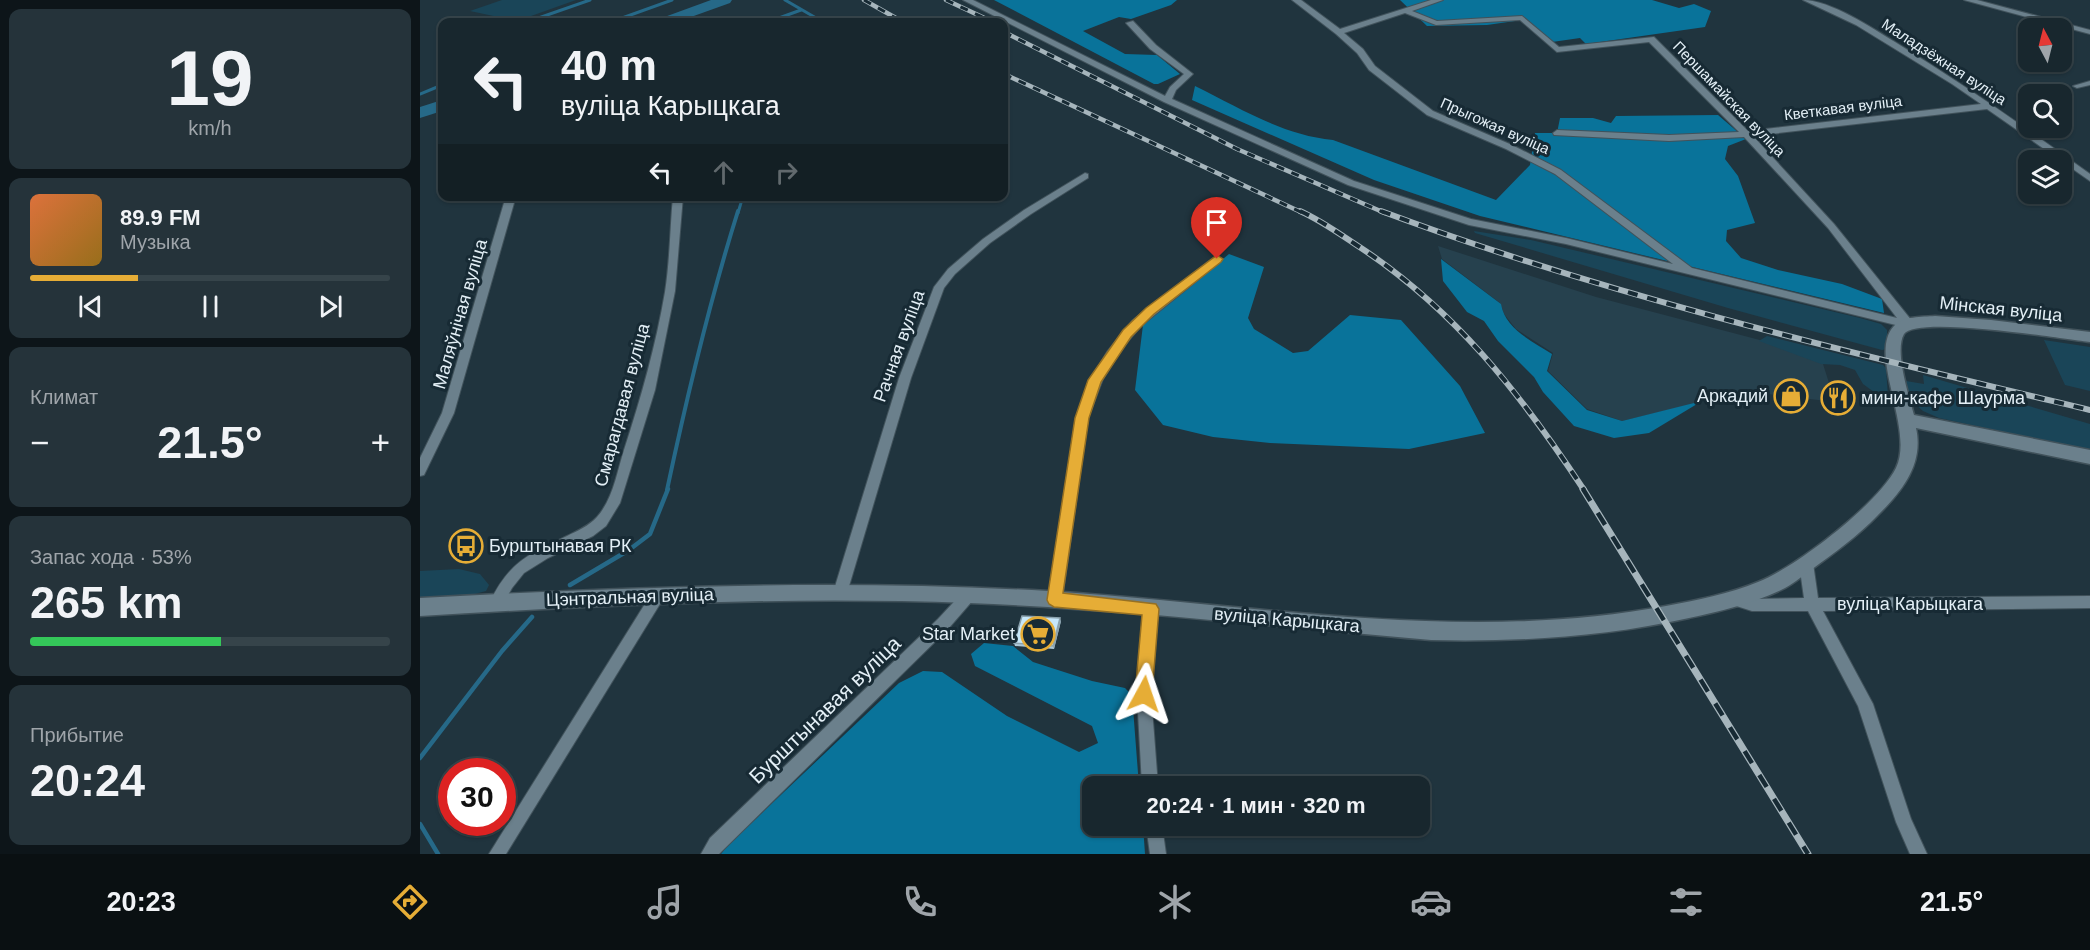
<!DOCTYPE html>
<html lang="ru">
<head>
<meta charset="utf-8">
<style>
  body { margin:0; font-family:Helvetica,sans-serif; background:#25333a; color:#f1f3f6; height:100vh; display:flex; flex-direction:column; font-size:22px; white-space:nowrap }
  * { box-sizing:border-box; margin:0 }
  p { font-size:20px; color:#9fa5aa }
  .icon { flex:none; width:33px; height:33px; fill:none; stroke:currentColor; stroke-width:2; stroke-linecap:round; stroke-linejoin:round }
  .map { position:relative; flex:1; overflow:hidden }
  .drawer { display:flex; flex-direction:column; gap:9px; padding:9px; background:#0d1519; width:420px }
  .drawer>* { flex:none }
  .top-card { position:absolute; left:18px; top:18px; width:570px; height:183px; border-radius:12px; box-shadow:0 2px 4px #0004,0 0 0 2px #36444a; background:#18272e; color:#f1f3f6; overflow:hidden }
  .needle { width:39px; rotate:353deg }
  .tools { position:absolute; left:1598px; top:18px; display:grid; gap:12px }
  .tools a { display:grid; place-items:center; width:54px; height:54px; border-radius:12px; background:#18272e; box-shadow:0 2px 4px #0004,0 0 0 2px #36444a; font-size:30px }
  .speed { position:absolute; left:18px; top:758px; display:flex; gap:12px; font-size:30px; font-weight:700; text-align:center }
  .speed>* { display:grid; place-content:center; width:78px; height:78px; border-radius:50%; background:#18272e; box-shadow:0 2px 4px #0004,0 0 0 2px #36444a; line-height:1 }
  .speed .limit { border:9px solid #d22; background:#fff; color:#111 }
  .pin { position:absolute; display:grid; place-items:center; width:51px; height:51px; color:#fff; margin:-62px -26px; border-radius:50% 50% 50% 0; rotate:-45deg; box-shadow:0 0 6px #0007 }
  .pin .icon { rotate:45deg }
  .me { position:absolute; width:66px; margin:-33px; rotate:5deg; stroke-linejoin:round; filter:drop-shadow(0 0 4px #0008) }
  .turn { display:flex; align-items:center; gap:21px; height:126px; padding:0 24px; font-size:27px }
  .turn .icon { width:78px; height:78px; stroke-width:2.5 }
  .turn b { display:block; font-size:42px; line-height:51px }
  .lanes { display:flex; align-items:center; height:57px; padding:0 24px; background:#0003; justify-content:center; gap:30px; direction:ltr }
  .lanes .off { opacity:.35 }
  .big { font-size:45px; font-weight:700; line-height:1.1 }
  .drawer .card { flex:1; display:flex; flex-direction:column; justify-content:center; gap:9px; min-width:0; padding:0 21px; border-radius:12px; background:#25333a }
  .drawer .dial { align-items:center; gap:0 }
  .dial b { font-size:78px; line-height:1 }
  .song { display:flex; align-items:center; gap:18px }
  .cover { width:72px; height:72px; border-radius:9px; background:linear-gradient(135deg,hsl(20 70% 55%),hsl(40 70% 35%)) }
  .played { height:6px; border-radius:3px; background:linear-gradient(90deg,#e6ad36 30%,#36444a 30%) }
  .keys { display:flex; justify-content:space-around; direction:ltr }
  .heat { display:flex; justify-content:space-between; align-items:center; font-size:33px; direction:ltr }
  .charge { height:9px; border-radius:4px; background:linear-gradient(90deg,#34c759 53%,#36444a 0) }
  .trip { position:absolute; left:662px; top:776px; width:348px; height:60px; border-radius:12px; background:#18272e; box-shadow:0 2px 4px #0004,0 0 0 2px #36444a; font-weight:700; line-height:60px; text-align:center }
  .tab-bar { display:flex; height:96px; justify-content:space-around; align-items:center; background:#0a1012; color:#9fa5aa }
  .tab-bar .icon { width:42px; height:42px }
  .tab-bar .active { color:#e6ad36 }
  .tab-bar b { font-size:27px; color:#f1f3f6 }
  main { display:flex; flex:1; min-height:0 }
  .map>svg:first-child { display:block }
  .built { fill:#26414e }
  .green { fill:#1a4558 }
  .forest { fill:#09739a }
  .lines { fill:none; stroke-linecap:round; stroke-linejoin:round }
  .stream-far2 { stroke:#266988; stroke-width:3 }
  .stream-far1 { stroke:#266988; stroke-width:4 }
  .stream { stroke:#266988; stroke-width:4.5 }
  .river { fill:#266988; fill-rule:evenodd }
  .street-casing { stroke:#41525b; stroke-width:2 }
  .secondary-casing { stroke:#41525b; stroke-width:3 }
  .street { fill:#6b808c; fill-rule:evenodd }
  .secondary { fill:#6b808c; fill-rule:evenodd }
  .rail-far2-casing { stroke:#a6b5bc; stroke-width:4.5 }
  .rail-far1-casing { stroke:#a6b5bc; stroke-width:6 }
  .rail-casing { stroke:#a6b5bc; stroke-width:7 }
  .rail-far2 { stroke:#172a34; stroke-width:3; stroke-dasharray:8; stroke-linecap:butt }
  .rail-far1 { stroke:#172a34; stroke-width:4; stroke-dasharray:10; stroke-linecap:butt }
  .rail { stroke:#172a34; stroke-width:4.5; stroke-dasharray:14; stroke-linecap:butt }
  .wall { fill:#abc7d6 }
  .shaded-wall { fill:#8ba2ae }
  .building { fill:#c7e7f9; stroke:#8ba2ae; stroke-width:1.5 }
  .route { fill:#e6ad36; stroke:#967023; stroke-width:1.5 }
  .labels { text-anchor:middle; stroke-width:6; stroke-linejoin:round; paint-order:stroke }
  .far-street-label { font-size:15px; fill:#e3eff6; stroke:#172a34 }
  .street-label { font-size:18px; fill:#e3eff6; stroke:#172a34 }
  .poi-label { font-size:18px; fill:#e3eff6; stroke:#172a34; text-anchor:end }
  .near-street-label { font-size:21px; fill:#e3eff6; stroke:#172a34 }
</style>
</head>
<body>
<main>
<section class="drawer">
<div class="card dial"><b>19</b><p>km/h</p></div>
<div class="card">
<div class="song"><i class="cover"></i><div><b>89.9 FM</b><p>Музыка</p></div></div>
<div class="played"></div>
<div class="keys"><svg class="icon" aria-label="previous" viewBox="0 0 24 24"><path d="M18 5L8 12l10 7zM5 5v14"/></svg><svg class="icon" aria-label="pause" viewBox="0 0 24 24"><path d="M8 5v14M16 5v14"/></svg><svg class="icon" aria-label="next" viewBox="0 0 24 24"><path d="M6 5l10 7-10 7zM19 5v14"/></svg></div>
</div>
<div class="card"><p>Климат</p>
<div class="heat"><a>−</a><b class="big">21.5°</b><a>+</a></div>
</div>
<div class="card"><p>Запас хода · 53%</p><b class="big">265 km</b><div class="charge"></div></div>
<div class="card"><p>Прибытие</p><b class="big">20:24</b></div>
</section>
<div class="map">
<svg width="1670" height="854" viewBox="0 0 1670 854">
  <rect width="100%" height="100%" fill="#20343e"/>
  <path class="built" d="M1018,246L1176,297L1355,344L1403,364L1415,402L1331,392L1313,395L1284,392L1282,402L1202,421L1167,409L1128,371L1133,353L1096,329L1084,314L1080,303L1022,259Z"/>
  <g class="green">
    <path d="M82,0H156L97,21L50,11Z"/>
    <path d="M1054,231L1111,240L1440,318L1461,324L1467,330V349L1462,350L1308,308L1055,233Z"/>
    <path d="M1347,336L1463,365L1466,368L1468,397L1454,392L1443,384L1435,370L1420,365L1401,364L1339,341Z"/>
    <path d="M1624,340L1670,347V391L1645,385Z"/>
    <path d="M1503,375L1670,424V450L1519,418L1503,411L1495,404L1488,395L1486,381L1504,384Z"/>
    <path d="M39,569L60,574L69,585L66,591L47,596L0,600V571Z"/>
  </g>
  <g class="forest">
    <path d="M574,0H757L751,5L711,19L699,17L663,31L705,54L737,55L760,74L738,84H734Z"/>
    <path d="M980,0H1232L1259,8L1274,4L1291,11L1285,27L1166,44L1160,38L1132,42L1102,20L1067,25L1007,26Z"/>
    <path d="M775,86C820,108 862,135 913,140L1076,200L1110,165L1115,133H1137L1140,118H1173L1191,123L1196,116L1298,115L1326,139L1308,146L1305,159L1318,176L1335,223L1307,230L1306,241L1321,258L1358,270L1422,284L1462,299L1464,313L1060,216L954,180L772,100Z"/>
    <path d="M809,254L844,267L828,318L834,329L873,353L888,351L930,315L981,320L1040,386L1065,433L989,449L850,443L793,437L743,425L715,390L723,325Z"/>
    <path d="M1021,259L1081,304C1085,329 1112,341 1132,354L1127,371L1167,410L1202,421L1282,401L1229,433L1194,438L1154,426L1123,392L1114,377L1078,341L1064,321L1047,312L1023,281Z"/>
    <path d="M564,643L593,646L613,662L672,681L705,688L712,695L719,786H672V825H723L725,854H301L307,846L479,683L503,671L522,672L587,716L659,752L678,743L672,726L555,666L551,654Z"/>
  </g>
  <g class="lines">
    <g class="stream-far2">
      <path d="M365,0L403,22"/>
      <path d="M107,22L170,0"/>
      <path d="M191,22L252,0"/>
      <path d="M348,22L381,10"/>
      <path d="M0,94L22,85"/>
      <path d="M318,213L323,196"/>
    </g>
    <path class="stream-far1" d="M247,490C267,396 289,303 318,211"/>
    <g class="stream">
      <path d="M150,585L209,550L230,534L248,489"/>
      <path d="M0,758L82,651L112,617"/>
      <path d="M0,824L18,854"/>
    </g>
    <g class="river">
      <path d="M291,0H312L310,3L257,22H236L239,19Z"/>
      <path d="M22,100V111L0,118V107Z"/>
    </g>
    <defs>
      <g id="street">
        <path d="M543,0H553L745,96L750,87L764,74L730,49L706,23L713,21L736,45L773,74L756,90L752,99L934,181L1051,219L1146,238L1253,264L1135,174L1086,149L1007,115L949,70L937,53L916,34L872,0H881L920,29L1011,0H1023L992,11L1017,21L1102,16L1139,47L1234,37L1328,131L1561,104L1532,84L1436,25L1383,0C1410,0 1452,28 1475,42C1542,83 1606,128 1670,174V181L1567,109L1333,136L1414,224L1492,321L1493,324L1488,328L1146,244L1049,225L928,185L744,102ZM985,13L1016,25L1100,20L1137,52L1229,42L1319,132L1249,135L1137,130L1133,133L1134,135L1249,141L1324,137L1408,228L1477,318L1272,268L1141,170L1092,145L1013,111L955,66L943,49L924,33Z"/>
        <path d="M1544,0H1557L1670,30V34Z"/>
        <path d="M1670,81V85L1657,88L1653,86Z"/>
        <path d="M665,173L668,174V178L611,214L570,243L535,274L524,288L491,378L427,593L425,597L420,599L415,597L413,593L479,378L514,287L528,269L563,239L604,210Z"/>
        <path d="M86,196H96L34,413L4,475L0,476V458L22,413Z"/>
        <path d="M253,196H263L255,291L235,390L200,503L186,526L173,536L128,558L104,573L92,588L82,606L77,608L72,606L70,602C89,562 109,554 147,536C157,531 169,526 177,517C193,499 197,472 204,450C221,398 236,345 245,292C250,260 250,228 253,196Z"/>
        <path d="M797,256L802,259L801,261L721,326L703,347L683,379L668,418L642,600L640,604L635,606L630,604L628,600L656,418L671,379L687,352L713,320Z"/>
        <path d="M1386,557L1391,559L1393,563L1398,598L1670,596V608L1403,611L1453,704L1491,819L1507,854H1490L1476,822L1438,706L1388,611H1332L1307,603L1305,599L1307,595L1312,593L1332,599L1384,598L1379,563L1381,559Z"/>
        <path d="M238,589L243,591L245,595L243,599L86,854H69L233,591Z"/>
        <path d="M549,589L554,591L556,595L554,599L528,629L299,854H281L290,838L518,619L544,591Z"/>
        <path d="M731,603L736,605L738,609L731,694L738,786H722L717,694L724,609L726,605Z"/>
        <path d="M726,825H742L746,854H730Z"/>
      </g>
      <path id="secondary" d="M1515,316L1571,320L1670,332V342C1644,339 1496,315 1484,334C1474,351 1489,396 1494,415L1670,450V464L1496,428C1504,464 1482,491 1458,515C1438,536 1414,553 1391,570C1381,577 1372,585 1361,590C1332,604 1300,611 1269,618C1184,637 1098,642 1011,640C857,627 703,609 549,603C366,596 183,605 0,616V598C209,587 419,579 628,591C834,604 1042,644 1246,606C1277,600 1309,594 1338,582C1375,568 1459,503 1476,468C1495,429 1447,354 1474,326C1483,316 1502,317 1515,316Z"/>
    </defs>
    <use href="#street" class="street-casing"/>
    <use href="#secondary" class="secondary-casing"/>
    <use href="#street" class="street"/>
    <use href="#secondary" class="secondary"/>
    <defs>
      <g id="rail-far2">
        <path d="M444,0L483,22"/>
        <path d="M526,0L573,22"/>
        <path d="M584,32L817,149L965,213"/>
        <path d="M584,74L883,213"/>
      </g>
      <g id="rail-far1">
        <path d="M880,211C900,220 917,232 935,244C1034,308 1100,393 1164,490"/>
        <path d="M961,211C1191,297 1432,353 1670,410"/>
      </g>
      <path id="rail" d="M1163,489L1388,854"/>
    </defs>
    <use href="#rail-far2" class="rail-far2-casing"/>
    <use href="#rail-far1" class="rail-far1-casing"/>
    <use href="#rail" class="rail-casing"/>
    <use href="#rail-far2" class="rail-far2"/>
    <use href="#rail-far1" class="rail-far1"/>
    <use href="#rail" class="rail"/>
  </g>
  <path class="wall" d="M641,621L634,649L595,646L594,643Z"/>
  <path class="shaded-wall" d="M640,618L641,621L634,649L633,646Z"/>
  <path class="building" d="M602,616L640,618L633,646L594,643Z"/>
  <path class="route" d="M797,255L803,259L801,262L734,314L711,337L681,382L669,418L643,593L736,604L739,609L732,694L730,699L724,702L718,699L715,694L722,615L634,607L629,604L627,600L655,418L668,380L703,330L726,308Z"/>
  <defs>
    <symbol id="shop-ring" viewBox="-11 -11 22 22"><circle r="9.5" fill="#172a34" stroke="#e6ad36" stroke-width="1.5"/><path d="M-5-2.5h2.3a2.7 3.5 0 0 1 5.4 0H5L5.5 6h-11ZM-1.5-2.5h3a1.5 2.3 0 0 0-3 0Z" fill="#e6ad36"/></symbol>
    <symbol id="restaurant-ring" viewBox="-11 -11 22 22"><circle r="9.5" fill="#172a34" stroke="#e6ad36" stroke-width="1.5"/><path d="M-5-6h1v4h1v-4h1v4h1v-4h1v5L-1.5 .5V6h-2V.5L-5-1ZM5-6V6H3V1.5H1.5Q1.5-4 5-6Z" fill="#e6ad36"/></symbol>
    <symbol id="bus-ring" viewBox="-11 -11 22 22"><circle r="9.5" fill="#172a34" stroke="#e6ad36" stroke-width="1.5"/><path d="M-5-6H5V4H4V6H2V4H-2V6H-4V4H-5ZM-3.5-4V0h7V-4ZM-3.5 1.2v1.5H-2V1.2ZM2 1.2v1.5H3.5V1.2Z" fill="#e6ad36"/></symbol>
    <symbol id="supermarket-ring" viewBox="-11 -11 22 22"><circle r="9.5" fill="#172a34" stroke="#e6ad36" stroke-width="1.5"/><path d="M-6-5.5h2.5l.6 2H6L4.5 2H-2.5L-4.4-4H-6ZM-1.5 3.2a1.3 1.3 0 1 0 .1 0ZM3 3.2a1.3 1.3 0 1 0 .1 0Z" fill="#e6ad36"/></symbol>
  </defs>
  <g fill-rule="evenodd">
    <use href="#shop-ring" x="1352" y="377" width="38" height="38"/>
    <use href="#restaurant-ring" x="1399" y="379" width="38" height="38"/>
    <use href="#bus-ring" x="27" y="527" width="38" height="38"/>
    <use href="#supermarket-ring" x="599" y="615" width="38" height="38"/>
  </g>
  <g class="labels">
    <g class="far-street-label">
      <text transform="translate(1524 62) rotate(33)" y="5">Маладзёжная вуліца</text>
      <text transform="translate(1309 99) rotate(46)" y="5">Першамайская вуліца</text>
      <text transform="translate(1423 108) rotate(-7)" y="5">Кветкавая вуліца</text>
      <text transform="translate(1075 126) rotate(24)" y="5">Прыгожая вуліца</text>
    </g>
    <g class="street-label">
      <text transform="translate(1581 309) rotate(6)" y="6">Мінская вуліца</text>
      <text transform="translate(40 314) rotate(-74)" y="6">Маляўнічая вуліца</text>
      <text transform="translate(479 346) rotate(-70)" y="6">Рачная вуліца</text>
      <text transform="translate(202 405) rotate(-75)" y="6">Смарагдавая вуліца</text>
      <text transform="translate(210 597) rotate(-2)" y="6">Цэнтральная вуліца</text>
      <text x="1490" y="610">вуліца Карыцкага</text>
      <text transform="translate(867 620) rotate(5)" y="6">вуліца Карыцкага</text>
    </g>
    <g class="poi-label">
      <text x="1348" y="402">Аркадий</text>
      <text x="1441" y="404" text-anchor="start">мини-кафе Шаурма</text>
      <text x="69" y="552" text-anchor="start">Бурштынавая РК</text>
      <text x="595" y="640">Star Market</text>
    </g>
    <g class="near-street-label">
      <text transform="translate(405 710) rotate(-44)" y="7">Бурштынавая вуліца</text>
    </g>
  </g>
</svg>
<div class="tools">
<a><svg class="needle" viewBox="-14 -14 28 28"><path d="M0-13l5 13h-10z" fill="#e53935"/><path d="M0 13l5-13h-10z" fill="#9fa5aa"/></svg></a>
<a><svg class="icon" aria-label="search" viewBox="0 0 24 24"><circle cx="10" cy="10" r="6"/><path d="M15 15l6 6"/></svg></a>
<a><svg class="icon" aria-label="layers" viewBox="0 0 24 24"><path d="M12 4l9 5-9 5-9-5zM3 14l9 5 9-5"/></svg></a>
</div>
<div class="speed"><div class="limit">30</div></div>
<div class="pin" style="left:797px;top:259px;background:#d93025"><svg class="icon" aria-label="arrive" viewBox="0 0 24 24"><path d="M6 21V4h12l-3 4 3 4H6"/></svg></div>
<svg class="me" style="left:724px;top:694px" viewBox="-20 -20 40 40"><path d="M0-17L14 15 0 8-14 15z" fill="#e6ad36" stroke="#fff" stroke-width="4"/></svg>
<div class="trip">20:24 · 1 мин · 320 m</div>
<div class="top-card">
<div class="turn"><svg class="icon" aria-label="left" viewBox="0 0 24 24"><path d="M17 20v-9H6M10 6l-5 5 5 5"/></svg><div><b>40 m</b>вуліца Карыцкага</div></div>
<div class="lanes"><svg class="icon" aria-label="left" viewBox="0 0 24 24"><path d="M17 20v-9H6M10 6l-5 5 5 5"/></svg><svg class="icon off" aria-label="ahead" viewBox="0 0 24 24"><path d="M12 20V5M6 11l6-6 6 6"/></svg><svg class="icon off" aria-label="right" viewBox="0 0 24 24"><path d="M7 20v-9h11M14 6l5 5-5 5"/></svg></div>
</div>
</div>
</main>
<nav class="tab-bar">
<b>20:23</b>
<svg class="icon active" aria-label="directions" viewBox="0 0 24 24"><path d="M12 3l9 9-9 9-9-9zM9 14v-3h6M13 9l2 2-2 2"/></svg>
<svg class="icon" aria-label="music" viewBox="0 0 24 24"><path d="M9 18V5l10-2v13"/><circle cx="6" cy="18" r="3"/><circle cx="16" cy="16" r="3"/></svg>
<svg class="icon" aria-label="phone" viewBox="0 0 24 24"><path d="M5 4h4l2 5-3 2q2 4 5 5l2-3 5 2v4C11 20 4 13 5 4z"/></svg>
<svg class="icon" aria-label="climate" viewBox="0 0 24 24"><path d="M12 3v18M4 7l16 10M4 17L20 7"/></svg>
<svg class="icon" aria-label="car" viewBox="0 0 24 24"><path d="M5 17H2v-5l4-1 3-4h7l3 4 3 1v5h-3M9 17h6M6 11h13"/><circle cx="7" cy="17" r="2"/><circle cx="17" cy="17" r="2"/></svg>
<svg class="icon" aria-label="filters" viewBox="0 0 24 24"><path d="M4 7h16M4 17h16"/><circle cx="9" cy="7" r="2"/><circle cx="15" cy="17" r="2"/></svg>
<b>21.5°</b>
</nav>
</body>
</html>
